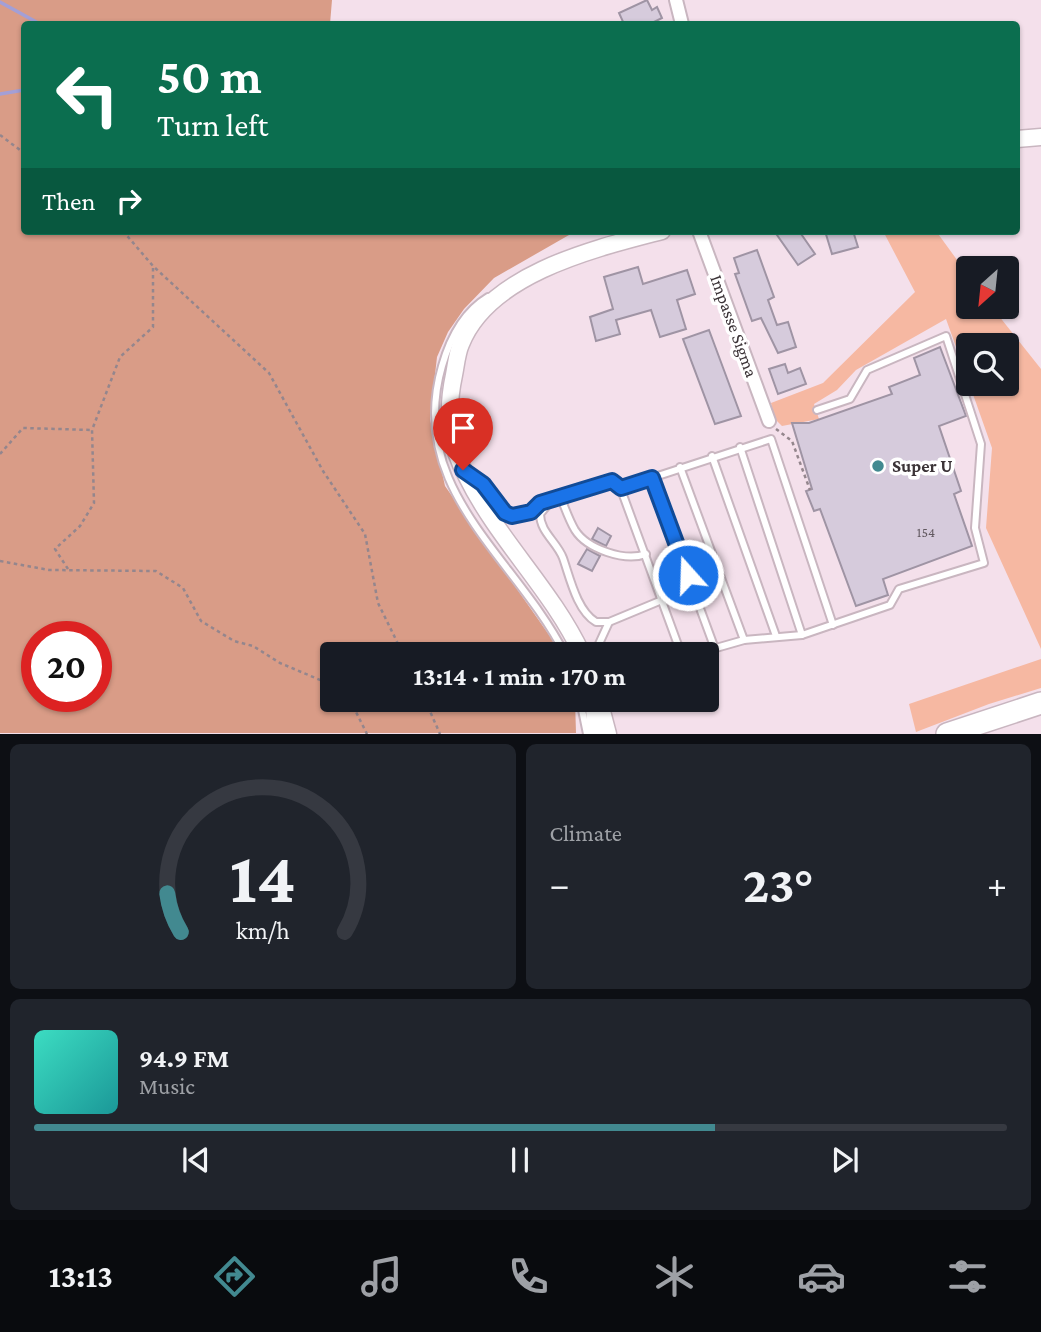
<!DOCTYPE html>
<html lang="en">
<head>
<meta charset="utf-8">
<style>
  body { margin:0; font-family:"Crimson Pro",serif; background:#20242c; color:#f1f3f6; height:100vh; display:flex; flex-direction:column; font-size:26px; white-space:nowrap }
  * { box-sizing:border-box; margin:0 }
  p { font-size:23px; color:#9ea1a6 }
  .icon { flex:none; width:38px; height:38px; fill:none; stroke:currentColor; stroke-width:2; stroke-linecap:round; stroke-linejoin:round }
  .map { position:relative; height:734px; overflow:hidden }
  .sheet { display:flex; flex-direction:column; gap:10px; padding:10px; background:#0d0f14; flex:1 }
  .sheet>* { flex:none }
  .top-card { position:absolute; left:21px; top:21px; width:999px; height:214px; border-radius:7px; box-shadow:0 2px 5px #0004; background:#0b6e4f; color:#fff; overflow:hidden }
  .needle { width:46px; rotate:207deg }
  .tools { position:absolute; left:956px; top:256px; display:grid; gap:14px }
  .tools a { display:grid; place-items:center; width:63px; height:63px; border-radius:7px; background:#171b24; box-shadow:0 2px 5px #0004; font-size:35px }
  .speed { position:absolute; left:21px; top:621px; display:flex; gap:14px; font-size:35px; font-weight:700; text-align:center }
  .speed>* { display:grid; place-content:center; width:91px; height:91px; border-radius:50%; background:#171b24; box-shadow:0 2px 5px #0004; line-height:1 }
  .speed .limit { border:10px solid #d22; background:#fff; color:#111 }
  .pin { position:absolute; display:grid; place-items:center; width:60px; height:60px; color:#fff; margin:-72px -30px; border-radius:50% 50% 50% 0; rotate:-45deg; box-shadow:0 0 7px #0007 }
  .pin .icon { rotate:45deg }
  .me { position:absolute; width:77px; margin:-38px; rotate:340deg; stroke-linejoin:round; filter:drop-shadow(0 0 5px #0008) }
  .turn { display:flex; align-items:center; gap:24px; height:147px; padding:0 21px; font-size:32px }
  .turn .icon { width:91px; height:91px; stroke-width:2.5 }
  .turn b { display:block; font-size:49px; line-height:60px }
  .then { display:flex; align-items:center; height:66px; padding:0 21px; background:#0003; gap:14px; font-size:26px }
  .big { font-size:52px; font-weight:700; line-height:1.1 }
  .sheet .widget { flex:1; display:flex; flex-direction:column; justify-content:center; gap:10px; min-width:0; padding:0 24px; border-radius:10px; background:#20242c }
  .sheet .dial { align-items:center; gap:0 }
  .dial svg { height:182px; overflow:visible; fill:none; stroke:#363941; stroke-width:7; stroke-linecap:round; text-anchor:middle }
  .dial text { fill:#f1f3f6; stroke:none }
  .song { display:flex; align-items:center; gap:21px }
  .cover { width:84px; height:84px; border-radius:10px; background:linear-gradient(135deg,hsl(170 70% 55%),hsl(180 70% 35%)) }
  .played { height:7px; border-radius:4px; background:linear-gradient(90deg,#428990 70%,#363941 70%) }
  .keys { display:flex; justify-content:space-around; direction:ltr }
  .heat { display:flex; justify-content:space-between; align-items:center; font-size:38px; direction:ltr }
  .sheet .tiles { flex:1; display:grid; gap:10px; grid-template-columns:1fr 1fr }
  .widget:last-child { grid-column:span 2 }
  .trip { position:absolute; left:320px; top:642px; width:399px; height:70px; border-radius:7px; background:#171b24; box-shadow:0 2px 5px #0004; font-weight:700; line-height:70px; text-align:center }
  .menu { display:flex; height:112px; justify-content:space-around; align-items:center; background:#090b0e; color:#9ea1a6 }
  .menu .icon { width:49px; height:49px }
  .menu .current { color:#428990 }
  .menu b { font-size:32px; color:#f1f3f6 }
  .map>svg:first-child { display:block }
  .green { fill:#f6b8a2 }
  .forest { fill:#d99c87; fill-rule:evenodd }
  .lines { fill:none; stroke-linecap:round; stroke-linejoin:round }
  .stream { stroke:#a39fd6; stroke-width:3.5 }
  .building { fill:#d6cbdc; stroke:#9f94a4; stroke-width:2 }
  .service-casing { stroke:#c9b6c0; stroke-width:10 }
  .minor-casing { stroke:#c9b6c0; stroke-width:16 }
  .secondary-casing { stroke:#c9b6c0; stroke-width:19 }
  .motorway-casing { stroke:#c9b6c0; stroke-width:24 }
  .path { stroke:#94868d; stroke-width:2.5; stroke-dasharray:3.5 3.5; stroke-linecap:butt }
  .service { stroke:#fff; stroke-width:6 }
  .minor { stroke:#fff; stroke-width:12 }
  .secondary { stroke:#fff; stroke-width:16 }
  .motorway { stroke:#fff; stroke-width:21 }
  .route-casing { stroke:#114b97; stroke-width:18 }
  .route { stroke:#1a73e8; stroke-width:12 }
  .poi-dot { fill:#428990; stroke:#fff; stroke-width:2.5 }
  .labels { text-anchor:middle; stroke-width:7; stroke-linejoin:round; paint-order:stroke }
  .number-label { font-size:14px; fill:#625960 }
  .street-label { font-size:18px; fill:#3b3337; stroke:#fff }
  .poi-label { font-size:18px; font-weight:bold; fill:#3b3337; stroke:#fff; text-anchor:start }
</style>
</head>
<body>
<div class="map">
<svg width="1041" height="734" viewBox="0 0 1041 734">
  <rect width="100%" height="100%" fill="#f4e0eb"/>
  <g class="green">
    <path d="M883,231H936L968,275V306H991L1041,369V649L986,528L992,448L969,383H1006V345H968V380L946,319L856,370L837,390L814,404L819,419L782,426L775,419L771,403L823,383L915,292Z"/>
    <path d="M1041,659V688L989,704L916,732L909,704Z"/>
  </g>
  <path class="forest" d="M0,0H332L330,24H24V231H576L494,278L464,309L448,332L437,357L430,419L445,486L554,642L558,654H332V700H575L576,733H0ZM37,637H96V696H37Z"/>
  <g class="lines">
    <g class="stream">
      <path d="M0,2L40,24"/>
      <path d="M0,94L24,90"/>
    </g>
  </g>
  <g class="building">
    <path d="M647,0L652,10L657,7L662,18L650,24H624L619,13Z"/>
    <path d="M783,231H799L815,254L798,265L777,235Z"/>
    <path d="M825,231H853L858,247L832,254Z"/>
    <path d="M757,250L774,297L768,300L777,325L788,322L796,347L778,353L761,318L752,321L735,274L739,273L734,258Z"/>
    <path d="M638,267L643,284L687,270L695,294L677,300L686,329L660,337L651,310L616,320L620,334L596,341L590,317L613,309L604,277Z"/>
    <path d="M709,330L741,416L715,424L683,339Z"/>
    <path d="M940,347L966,416L939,426L961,491L954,494L972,546L883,579L888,595L856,606L820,509L814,511L806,491L812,489L792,423H809L892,394L889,387L920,375L914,358Z"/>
    <path d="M785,364L788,373L800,368L806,384L778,394L769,369Z"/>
    <path d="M598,528L611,536L606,546L592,539Z"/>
    <path d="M587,549L600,556L592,571L578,564Z"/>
  </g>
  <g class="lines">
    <defs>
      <g id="service">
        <path d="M488,297C463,312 450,338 442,366C406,490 516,557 565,654"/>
        <path d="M740,447L802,635"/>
        <path d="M712,456L776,636"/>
        <path d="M680,467L744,640"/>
        <path d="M473,477L512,517C531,516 528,507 540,503C556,497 606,479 619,484L678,645L693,654"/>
        <path d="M652,478L715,649"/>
        <path d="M621,488L771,439L833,625"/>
        <path d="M561,498C565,508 569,520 575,530C587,549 625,562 646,554"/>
        <path d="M550,502L540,514C540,532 557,542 563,558C570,578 577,611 596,622H609"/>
        <path d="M599,654L598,646L609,622L662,600"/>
        <path d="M695,654L744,640L802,635L890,605L899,589L984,563L975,528L981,444L946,336L867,370L850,399L817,410"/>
        <path d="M580,700L587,734"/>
      </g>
      <g id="minor">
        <path d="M676,0L682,24"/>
        <path d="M699,231L769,421"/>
      </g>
      <g id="secondary">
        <path d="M1017,139L1041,137"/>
        <path d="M582,654C552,590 498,540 467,477C449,444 446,412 454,375C456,365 457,353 461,344C489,273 597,248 662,231"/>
        <path d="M599,700L608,734"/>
        <path d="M594,702L595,734"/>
      </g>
      <path id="motorway" d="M947,734L1041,703"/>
    </defs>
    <use href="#service" class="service-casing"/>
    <use href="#minor" class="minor-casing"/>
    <use href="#secondary" class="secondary-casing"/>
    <use href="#motorway" class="motorway-casing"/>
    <g class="path">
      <path d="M0,135L24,153"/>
      <path d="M123,231L153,266L269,373L323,471L365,534L378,603L403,654"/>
      <path d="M776,429L792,441L810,490"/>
      <path d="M0,454L23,428L92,430"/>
      <path d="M0,561L49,570L156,571L183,588L201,621L234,641L253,646L280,663L332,685"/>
      <path d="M68,569L55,549L80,526L94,503L92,430L120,357L153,327V268"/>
      <path d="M350,700L367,734"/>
      <path d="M425,700L440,734"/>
    </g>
    <use href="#service" class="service"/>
    <use href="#minor" class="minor"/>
    <use href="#secondary" class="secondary"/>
    <use href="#motorway" class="motorway"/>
  </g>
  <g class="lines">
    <defs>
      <path id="route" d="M463,470L483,484L505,513L512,516L531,512L540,503L612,481L621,488L652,478L688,575"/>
    </defs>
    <use href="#route" class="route-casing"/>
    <use href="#route" class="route"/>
  </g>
  <circle class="poi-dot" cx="878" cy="466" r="7"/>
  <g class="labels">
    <g class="number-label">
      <text x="926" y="537">154</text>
    </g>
    <g class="street-label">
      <text transform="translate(734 326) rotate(70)" y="6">Impasse Sigma</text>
    </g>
    <g class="poi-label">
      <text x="892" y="472">Super U</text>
    </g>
  </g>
</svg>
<div class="tools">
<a><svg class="needle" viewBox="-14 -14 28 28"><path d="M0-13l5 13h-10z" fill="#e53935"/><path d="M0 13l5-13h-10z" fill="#9ea1a6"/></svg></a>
<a><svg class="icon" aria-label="search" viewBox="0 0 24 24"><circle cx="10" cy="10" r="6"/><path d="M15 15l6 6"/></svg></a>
</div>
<div class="speed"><div class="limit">20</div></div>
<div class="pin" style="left:463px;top:470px;background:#d93025"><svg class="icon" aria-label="arrive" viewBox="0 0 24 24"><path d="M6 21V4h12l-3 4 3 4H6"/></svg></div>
<svg class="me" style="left:688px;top:575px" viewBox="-20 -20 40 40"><circle r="17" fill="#1a73e8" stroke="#fff" stroke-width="3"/><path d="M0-11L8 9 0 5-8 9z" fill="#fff"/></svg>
<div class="trip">13:14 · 1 min · 170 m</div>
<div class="top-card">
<div class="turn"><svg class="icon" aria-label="left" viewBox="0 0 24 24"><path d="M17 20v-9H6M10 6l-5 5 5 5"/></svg><div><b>50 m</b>Turn left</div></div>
<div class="then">Then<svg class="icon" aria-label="right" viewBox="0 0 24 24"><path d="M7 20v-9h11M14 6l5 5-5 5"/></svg></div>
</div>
</div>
<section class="sheet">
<div class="tiles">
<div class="widget dial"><svg viewBox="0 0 100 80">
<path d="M14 69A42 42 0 1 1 86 69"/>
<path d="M14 69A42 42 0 0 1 8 52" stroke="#428990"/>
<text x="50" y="56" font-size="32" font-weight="700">14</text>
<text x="50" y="72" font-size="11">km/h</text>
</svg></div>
<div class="widget"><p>Climate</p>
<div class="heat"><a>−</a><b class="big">23°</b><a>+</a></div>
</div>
<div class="widget">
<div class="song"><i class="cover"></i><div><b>94.9 FM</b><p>Music</p></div></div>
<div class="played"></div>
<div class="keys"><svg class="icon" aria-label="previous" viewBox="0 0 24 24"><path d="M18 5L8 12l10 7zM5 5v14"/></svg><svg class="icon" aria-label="pause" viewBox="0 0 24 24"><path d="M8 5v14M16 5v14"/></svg><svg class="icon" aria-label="next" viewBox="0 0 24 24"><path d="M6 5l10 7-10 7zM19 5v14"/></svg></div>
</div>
</div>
</section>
<nav class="menu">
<b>13:13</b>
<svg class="icon current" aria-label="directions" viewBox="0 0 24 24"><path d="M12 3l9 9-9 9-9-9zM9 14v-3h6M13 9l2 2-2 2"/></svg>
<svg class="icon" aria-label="music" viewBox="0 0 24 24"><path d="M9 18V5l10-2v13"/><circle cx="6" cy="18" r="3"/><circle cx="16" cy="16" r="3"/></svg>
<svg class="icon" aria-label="phone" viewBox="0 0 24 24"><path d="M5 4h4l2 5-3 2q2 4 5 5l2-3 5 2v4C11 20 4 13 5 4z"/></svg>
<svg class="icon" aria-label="climate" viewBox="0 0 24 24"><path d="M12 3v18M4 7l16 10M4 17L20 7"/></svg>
<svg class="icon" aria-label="car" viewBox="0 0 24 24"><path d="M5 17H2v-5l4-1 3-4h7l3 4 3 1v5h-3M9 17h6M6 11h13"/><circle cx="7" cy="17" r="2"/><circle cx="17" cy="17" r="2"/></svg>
<svg class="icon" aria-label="filters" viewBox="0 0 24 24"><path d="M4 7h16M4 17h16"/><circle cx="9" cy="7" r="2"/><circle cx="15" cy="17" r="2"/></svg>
</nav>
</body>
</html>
